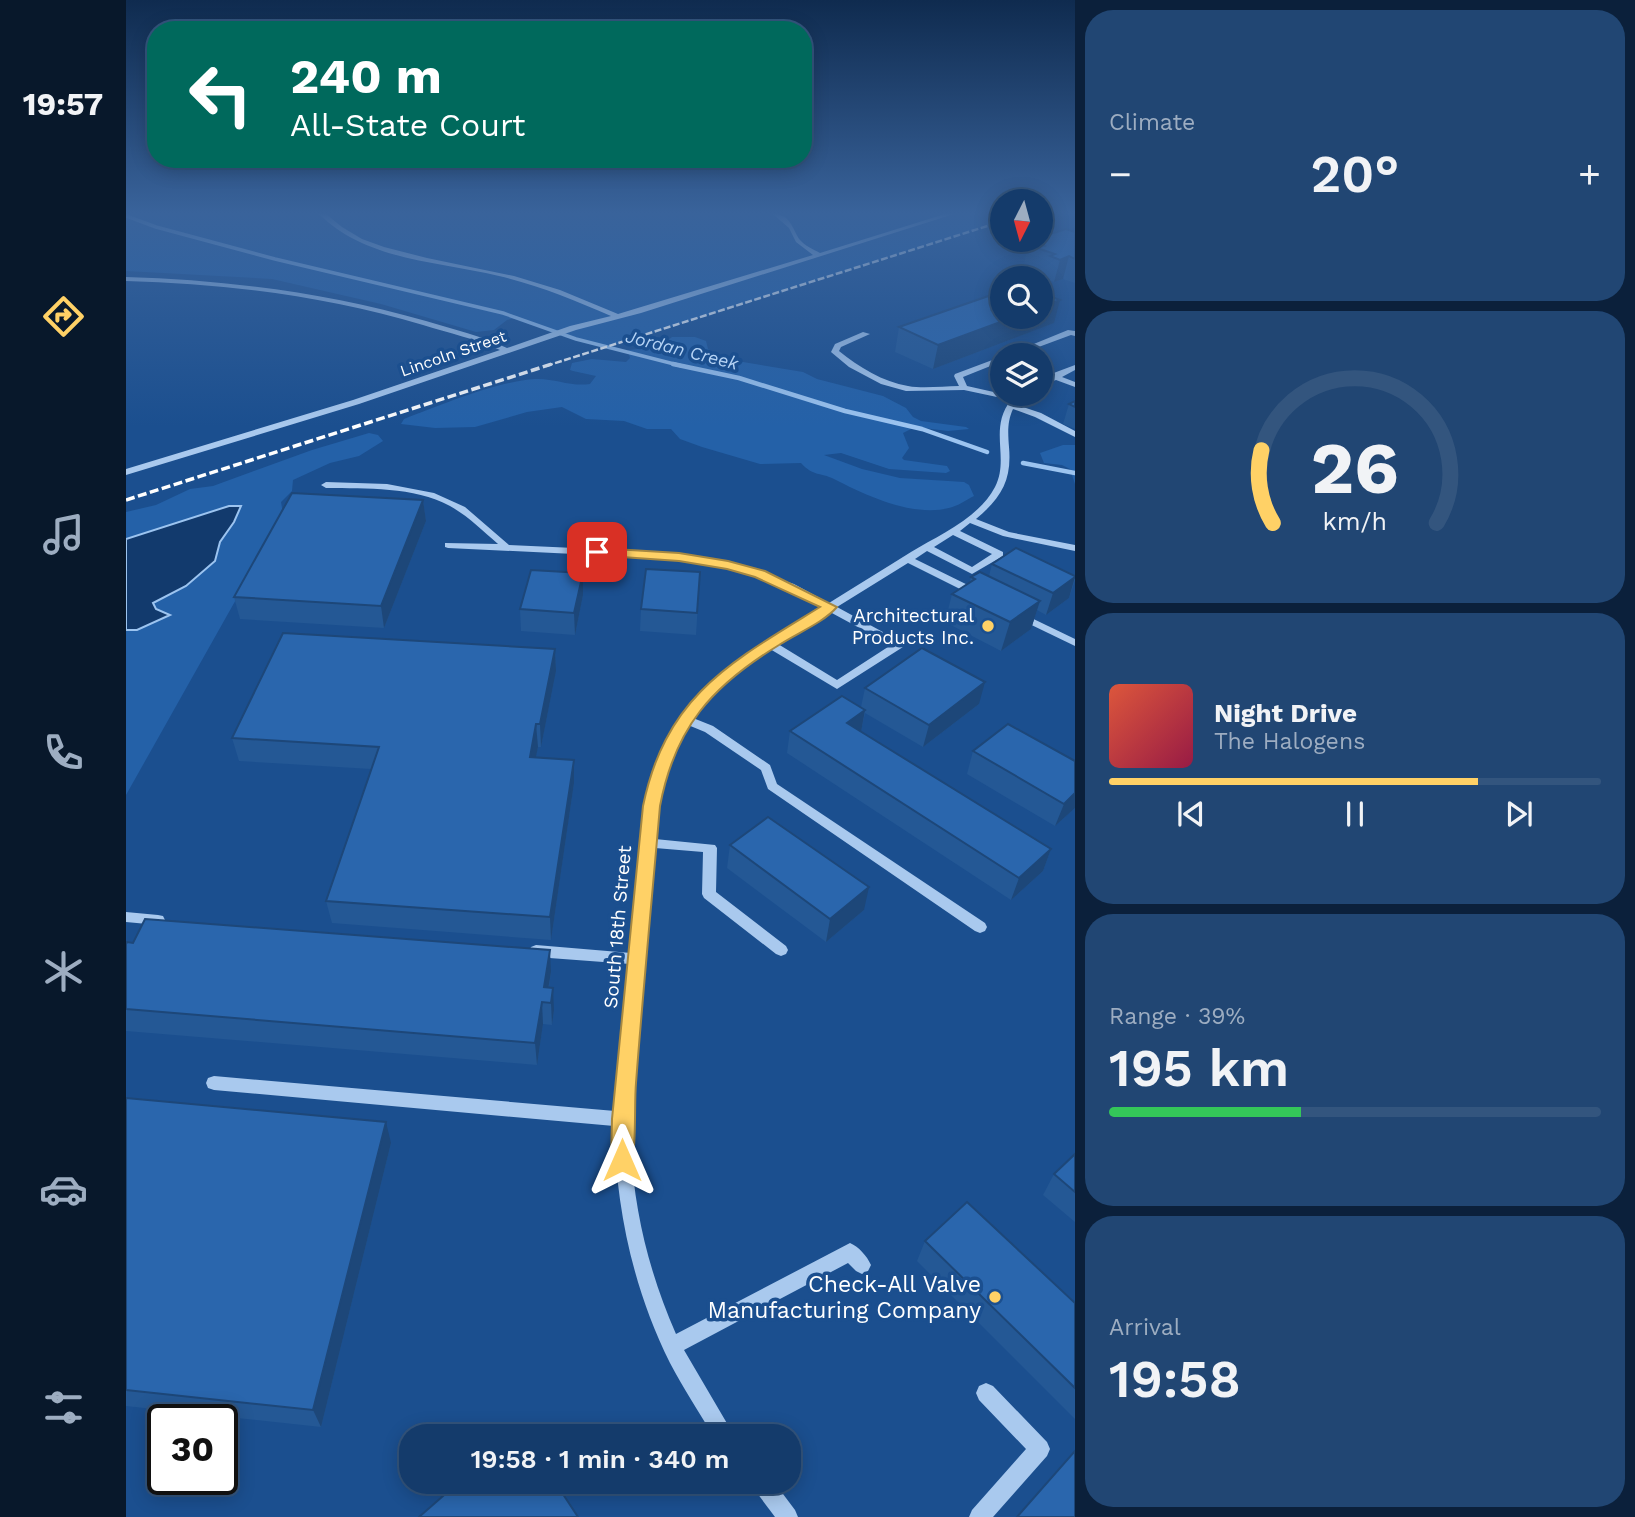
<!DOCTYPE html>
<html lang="en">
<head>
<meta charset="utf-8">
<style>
  body { margin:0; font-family:"Work Sans",sans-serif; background:#214673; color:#f1f3f6; height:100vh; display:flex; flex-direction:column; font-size:26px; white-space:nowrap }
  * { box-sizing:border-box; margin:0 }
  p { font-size:23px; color:#9dadc1 }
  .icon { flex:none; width:38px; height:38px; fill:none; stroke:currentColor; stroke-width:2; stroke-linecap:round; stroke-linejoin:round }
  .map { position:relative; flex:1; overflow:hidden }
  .drawer { display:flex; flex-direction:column; gap:10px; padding:10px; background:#0b203b; width:560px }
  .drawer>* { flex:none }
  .banner { position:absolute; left:21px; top:21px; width:665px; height:147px; border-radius:28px; box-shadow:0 4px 18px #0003,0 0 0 2px #33557e; background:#00695c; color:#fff; overflow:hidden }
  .needle { width:46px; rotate:186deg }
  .buttons { position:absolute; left:864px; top:189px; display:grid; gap:14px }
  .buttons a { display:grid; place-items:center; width:63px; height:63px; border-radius:50%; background:#143b6b; box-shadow:0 4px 18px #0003,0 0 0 2px #33557e; font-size:35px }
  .speed { position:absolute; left:21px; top:1404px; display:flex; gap:14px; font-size:35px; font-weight:700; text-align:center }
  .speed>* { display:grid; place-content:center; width:91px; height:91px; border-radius:50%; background:#143b6b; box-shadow:0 4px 18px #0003,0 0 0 2px #33557e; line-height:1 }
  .speed .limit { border:4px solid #111; border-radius:10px; background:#fff; color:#111 }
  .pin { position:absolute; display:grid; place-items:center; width:60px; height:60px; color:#fff; margin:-30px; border-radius:14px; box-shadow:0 4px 10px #0006 }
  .me { position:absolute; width:77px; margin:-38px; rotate:0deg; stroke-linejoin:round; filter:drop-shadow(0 0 5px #0008) }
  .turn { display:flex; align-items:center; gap:24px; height:147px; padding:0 28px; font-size:32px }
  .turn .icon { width:91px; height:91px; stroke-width:2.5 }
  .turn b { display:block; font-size:49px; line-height:60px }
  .big { font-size:52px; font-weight:600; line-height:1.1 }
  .drawer .card { flex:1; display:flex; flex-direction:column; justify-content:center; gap:10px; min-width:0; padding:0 24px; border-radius:28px; background:#214673 }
  .drawer .dial { align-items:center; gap:0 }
  .dial svg { height:182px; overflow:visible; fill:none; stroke:#33557e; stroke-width:7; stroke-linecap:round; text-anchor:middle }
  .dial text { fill:#f1f3f6; stroke:none }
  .song { display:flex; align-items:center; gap:21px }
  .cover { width:84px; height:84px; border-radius:10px; background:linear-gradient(135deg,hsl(10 70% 55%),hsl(340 70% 35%)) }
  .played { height:7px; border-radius:4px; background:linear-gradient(90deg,#ffd166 75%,#33557e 75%) }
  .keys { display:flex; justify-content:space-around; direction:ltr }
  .heat { display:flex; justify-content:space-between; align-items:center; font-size:38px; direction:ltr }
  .charge { height:10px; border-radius:5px; background:linear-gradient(90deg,#34c759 39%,#33557e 0) }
  .trip { position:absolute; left:273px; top:1424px; width:402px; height:70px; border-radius:28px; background:#143b6b; box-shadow:0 4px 18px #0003,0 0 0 2px #33557e; font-weight:600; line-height:70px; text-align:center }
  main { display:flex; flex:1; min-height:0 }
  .tab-bar { display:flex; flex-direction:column; width:126px; justify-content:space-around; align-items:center; background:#08182b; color:#9dadc1 }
  .tab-bar .icon { width:49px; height:49px }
  .tab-bar .active { color:#ffd166 }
  .tab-bar b { font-size:32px; color:#f1f3f6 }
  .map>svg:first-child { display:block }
  .green { fill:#2461a8 }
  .water { fill:#123a6d; stroke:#9cc4f0; stroke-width:2 }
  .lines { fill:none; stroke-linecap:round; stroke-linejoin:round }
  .stream-far1 { stroke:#9cc4f0; stroke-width:3.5 }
  .stream { stroke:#9cc4f0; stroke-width:4.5 }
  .minor { fill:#a9c9ee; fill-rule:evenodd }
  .rail-far1 { stroke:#fff; stroke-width:2.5; stroke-dasharray:7 2.5; stroke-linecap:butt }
  .rail { stroke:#fff; stroke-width:3.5; stroke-dasharray:9 3.5; stroke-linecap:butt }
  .wall { fill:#245895 }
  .shaded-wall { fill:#1d4779 }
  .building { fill:#2a66ad; stroke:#1d4779; stroke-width:2 }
  .route { fill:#ffd166; stroke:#a68842; stroke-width:2 }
  .poi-dot { fill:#ffd166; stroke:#1b4f8f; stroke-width:2.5 }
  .labels { text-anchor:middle; stroke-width:7; stroke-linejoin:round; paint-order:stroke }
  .far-street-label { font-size:16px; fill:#fff; stroke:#1b4f8f }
  .far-water-label { font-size:18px; font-style:italic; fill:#b5d3f5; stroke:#1b4f8f }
  .poi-label { font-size:19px; fill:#fff; stroke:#1b4f8f; text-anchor:end }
  .street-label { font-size:19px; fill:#fff; stroke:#1b4f8f }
  .near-poi-label { font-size:23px; fill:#fff; stroke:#1b4f8f; text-anchor:end }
</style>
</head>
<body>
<main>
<nav class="tab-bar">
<b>19:57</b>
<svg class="icon active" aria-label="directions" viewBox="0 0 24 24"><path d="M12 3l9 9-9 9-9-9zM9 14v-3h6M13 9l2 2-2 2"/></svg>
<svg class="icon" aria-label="music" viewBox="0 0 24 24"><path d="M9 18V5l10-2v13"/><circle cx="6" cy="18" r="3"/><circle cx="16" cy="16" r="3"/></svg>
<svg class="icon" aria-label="phone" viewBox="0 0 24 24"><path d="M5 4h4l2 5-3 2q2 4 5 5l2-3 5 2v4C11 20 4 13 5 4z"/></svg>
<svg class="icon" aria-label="climate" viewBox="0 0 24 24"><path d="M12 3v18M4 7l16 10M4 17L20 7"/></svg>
<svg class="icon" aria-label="car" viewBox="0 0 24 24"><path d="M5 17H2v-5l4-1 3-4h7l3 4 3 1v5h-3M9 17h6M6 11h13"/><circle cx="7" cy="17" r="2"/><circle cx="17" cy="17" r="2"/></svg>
<svg class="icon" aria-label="filters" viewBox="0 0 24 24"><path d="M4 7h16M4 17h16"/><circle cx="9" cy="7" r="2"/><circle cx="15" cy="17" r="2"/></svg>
</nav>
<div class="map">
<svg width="949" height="1517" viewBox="0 0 949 1517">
  <rect width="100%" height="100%" fill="#1b4f8f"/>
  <g class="green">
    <path d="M0,214H877V221L492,344L475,346L388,318L381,320L368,330L350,332L255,304L146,279L0,271Z"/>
    <path d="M546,337H569L580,341L582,349L605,360L677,372L691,379L757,396L780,408L787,417L795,421L840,427L843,429L822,431L789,427L777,433L783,448L776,458L778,460L821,466L824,471L820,473L763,469L715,453L698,455L736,469L774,478L838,482L843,485L848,496C840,500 832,506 823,508C786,517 741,496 708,479C694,472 688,477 675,463L634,464L576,447L554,439L545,429H521L498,421L460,419L436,407L401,412L349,427L309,428L275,424L278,419C314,405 372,381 409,379C428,378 445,387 464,384L470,376L447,371L444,370L446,363L466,359L500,362L504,358L502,350L534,347Z"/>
    <path d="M243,433L252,435L257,441L233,456L204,463L167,480L166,491L155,502L157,514L135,555L0,795V630H11L41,613L30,609L26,603L60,586L89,561L94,542L108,522L103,506L0,539V512L30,505L64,489L87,486L186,450Z"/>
    <path d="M937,445H949V484L944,469L936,465L918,463L914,453Z"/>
  </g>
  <path class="water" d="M103,506H115L108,522L94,542L89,561L60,586L27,603L30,609L44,615L11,630H0V539Z"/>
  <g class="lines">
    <path class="stream-far1" d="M0,216L30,227L149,259L377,313L450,339L556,366"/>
    <g class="stream">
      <path d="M547,364L613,378L719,411L796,429L861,452"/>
      <path d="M897,463L949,473"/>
    </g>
    <g class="minor">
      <path d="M193,214H200L216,227L236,239L258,247L301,258L388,276L434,290L492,314L687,255L670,242L663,228L647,214C665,214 666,229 674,240C679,246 687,249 694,253L819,214H828L515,313L450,330L233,404L0,475V469L227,400L374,350C350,339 323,333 297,325C200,296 101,284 0,281V277C102,280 202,293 300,321C327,329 355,336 381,348L444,326L485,316C448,300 412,285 373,276C311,261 241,261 193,214Z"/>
      <path d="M942,330L949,331V336L945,335L891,355H881Z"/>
      <path d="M737,332L744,334L715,347L713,351C733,367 757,382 782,386C798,389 817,386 833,386L828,376L829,374L877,356V361L837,377L841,386L890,397L894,394H903L891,405L915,413L949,431V437L909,417L887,409C881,422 882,433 883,447C886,481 875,498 850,519L883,532L949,545V551L877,536L844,523L834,531L877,552V556L846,574L801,551L789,559L856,592V596H848L782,563L711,607L777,643L778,645L777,647L711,689L644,649C615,667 588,690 567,718L587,726L644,765L651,784L859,923L861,927L859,931L854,933L849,931L642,789L635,770L579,732L562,725C541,761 533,798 529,839L589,845L591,848L590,892L660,946L662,950L660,954L655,956L650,954L578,898L576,894L577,852L529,848C523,909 518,969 512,1030C509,1069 503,1108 505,1147C508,1212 524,1275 550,1334L724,1243C733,1247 741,1256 745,1265L742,1271L736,1274L730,1271L722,1263L558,1350L609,1437H588C573,1412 557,1388 544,1363C507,1289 490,1208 488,1126L88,1090L82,1088L80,1083L82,1078L88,1076L489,1111L504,964L410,957L405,955L403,951L405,947L410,945L505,953C508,922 511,892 514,862C519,812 524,762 553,719C570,695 594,673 618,655C642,638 670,623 696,607C666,591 634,577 601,568C568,560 532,558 499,556L496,576L491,579L486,576L489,556L322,548L319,547V543L372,544C357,531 342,516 324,506C287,486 241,489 200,488L195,485L200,482L261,484L308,493L339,507L383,545L536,552L602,562L668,584L703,603C730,586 758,569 785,552C813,535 853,518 869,487C884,458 862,429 885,400L838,390L780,391L755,384L723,367L705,352L709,344ZM827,535L866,554L846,567L808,547ZM704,612L765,645L711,680L652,644Z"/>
      <path d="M949,365V370L936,377L949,382V387L930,380L915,386V381L925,374Z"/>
      <path d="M893,612L949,639V646L889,617L888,615L889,613Z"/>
      <path d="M0,912L32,915L37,916L39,920L37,924L32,925L0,922Z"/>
      <path d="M860,1383L867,1386L921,1442L924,1449L921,1456L867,1517H843L846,1510L900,1449L853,1400L850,1393L853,1386Z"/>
      <path d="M625,1482H648L669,1510L672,1517H649L628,1489Z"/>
    </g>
    <path class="rail-far1" d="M420,366L877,221"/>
    <path class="rail" d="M0,500L426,364"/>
  </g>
  <g class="wall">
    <path d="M949,216V228L946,227Z"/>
    <path d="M949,232V283L937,279L928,282L918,279L919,275L906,271L907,266L898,263L904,241Z"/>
    <path d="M928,323L807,369L769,352L773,327Z"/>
    <path d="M949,401V429L937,424L943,404Z"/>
    <path d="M297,500L300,521L258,628L114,619L108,597Z"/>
    <path d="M866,564L949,576V580L943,598L920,615L911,610L905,629L875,651L819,622L826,594L844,582L845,577L863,576Z"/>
    <path d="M574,572L570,635L514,631L515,609Z"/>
    <path d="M457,573V595L449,635L395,631L394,609Z"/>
    <path d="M429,649L430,671L415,747H412L409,758L448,783L425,940L206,923L200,901L245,769L113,761L106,738Z"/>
    <path d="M739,688L853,704L797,747L739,713L735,731L925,849L917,871L885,900L661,753L664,731L735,707Z"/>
    <path d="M847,751L949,761V808L929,826L841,774Z"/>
    <path d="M604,845L738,910L700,942L601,868Z"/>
    <path d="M0,944L425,972L423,987L428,1010L426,1025L417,1024L411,1065L0,1031Z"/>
    <path d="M0,1098L265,1143L195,1427L0,1406Z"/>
    <path d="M949,1154V1222L917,1195L928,1174Z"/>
    <path d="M799,1241L949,1303V1419L791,1261Z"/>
  </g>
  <g class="shaded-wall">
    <path d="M943,256L937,279L928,282L934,260Z"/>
    <path d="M934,300L928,323L807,369L812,345L888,317H915V307Z"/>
    <path d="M297,500L300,521L258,628L255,606Z"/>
    <path d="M457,573V595L449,635L448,613Z"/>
    <path d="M949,577L943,598L920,615L927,593Z"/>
    <path d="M914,601L905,629L875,651L884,622Z"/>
    <path d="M429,649L430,671L415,747L414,724Z"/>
    <path d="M859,682L853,704L797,747L803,725Z"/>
    <path d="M739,710L735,732L721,723Z"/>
    <path d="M410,724L412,747L405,780L404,757Z"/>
    <path d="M448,760V783L425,940L424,917Z"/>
    <path d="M949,793V808L929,826L938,804Z"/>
    <path d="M925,849L917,871L885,900L893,878Z"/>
    <path d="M743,887L738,910L700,942L704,919Z"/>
    <path d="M424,950L425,972L420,1002L418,987Z"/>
    <path d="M427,988L428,1010L426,1025L425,1003Z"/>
    <path d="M416,1002L417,1024L411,1065L409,1043Z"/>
    <path d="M260,1122L265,1143L195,1427L187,1410Z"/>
  </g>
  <g class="building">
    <path d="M940,229L949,232V259L943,256L934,260L924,256L929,254L911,248L918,246L904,241L908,240H915V237Z"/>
    <path d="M877,291V317H888L812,345L773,327Z"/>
    <path d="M915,293L934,300L915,307Z"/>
    <path d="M949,401V407L943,404Z"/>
    <path d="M166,493L297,500L255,606L108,597Z"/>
    <path d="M890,548L949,576V577L927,593L866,564Z"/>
    <path d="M520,569L574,572L571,613L515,609Z"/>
    <path d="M405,570L457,573L448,613L394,609Z"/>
    <path d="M854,572L914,601L884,622L826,594L849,579L845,577Z"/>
    <path d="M157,633L429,649L414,724H410L404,757L448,760L424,917L200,901L253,747L106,738Z"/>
    <path d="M796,648L859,682L803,725L739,688Z"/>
    <path d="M716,696L739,710L721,723L925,849L893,878L664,731Z"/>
    <path d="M882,724L949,761V793L938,804L847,751Z"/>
    <path d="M642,817L743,887L704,919L604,845Z"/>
    <path d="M19,919L424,950L418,987L427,988L425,1003L416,1002L409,1043L0,1009V944L1,942L7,943Z"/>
    <path d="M0,1098L260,1122L187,1410L0,1390Z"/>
    <path d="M949,1154V1192L928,1174Z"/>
    <path d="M841,1202L949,1303V1388L799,1241Z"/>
    <path d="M393,1431L397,1437H386Z"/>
    <path d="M949,1451V1517H891Z"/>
    <path d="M333,1482H429L452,1517H293Z"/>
  </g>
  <linearGradient id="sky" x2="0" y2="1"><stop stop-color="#0f2b4f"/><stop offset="0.5" stop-color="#39639b"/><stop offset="1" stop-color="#39639b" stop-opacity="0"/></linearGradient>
  <rect width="949" height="426" fill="url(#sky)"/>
  <path class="route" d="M471,548L553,553L602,561L639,571L711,607C697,623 671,633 653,645C586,686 549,727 534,806C526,898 517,991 510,1083C508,1104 511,1151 504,1168L496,1171L488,1168L485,1160L486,1119L517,806C540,695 605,662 694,607L629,577L601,569L553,561L467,555L465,552Z"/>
  <g class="poi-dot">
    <circle cx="862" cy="626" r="7"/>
    <circle cx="869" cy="1297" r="7"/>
  </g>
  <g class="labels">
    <g class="far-street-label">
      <text transform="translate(327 353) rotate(-19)" y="6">Lincoln Street</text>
    </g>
    <g class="far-water-label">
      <text transform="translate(556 350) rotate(14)" y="6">Jordan Creek</text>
    </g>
    <g class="poi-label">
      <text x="848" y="622">Architectural<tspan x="848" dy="22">Products Inc.</tspan></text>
    </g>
    <g class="street-label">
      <text transform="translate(491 927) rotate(-85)" y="7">South 18th Street</text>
    </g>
    <g class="near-poi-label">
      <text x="855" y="1292">Check-All Valve<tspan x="855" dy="26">Manufacturing Company</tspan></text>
    </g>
  </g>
</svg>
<div class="buttons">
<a><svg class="needle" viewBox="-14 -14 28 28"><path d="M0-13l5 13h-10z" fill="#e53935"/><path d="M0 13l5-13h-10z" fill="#9dadc1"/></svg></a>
<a><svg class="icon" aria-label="search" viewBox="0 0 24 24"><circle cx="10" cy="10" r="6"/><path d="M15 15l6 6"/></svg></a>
<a><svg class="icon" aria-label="layers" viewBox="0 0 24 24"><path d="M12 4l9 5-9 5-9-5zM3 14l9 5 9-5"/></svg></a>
</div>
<div class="speed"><div class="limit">30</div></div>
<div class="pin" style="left:471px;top:552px;background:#d93025"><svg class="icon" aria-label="arrive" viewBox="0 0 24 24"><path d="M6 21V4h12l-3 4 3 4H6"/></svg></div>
<svg class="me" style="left:496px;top:1160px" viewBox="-20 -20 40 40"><path d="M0-17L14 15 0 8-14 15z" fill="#ffd166" stroke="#fff" stroke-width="4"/></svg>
<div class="trip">19:58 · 1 min · 340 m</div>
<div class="banner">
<div class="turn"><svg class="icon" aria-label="left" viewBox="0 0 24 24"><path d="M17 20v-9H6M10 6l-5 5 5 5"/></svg><div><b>240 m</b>All-State Court</div></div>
</div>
</div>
<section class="drawer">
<div class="card"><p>Climate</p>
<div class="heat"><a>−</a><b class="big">20°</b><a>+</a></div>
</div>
<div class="card dial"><svg viewBox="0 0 100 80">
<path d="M14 69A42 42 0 1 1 86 69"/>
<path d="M14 69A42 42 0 0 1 9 37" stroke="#ffd166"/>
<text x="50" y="56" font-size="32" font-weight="700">26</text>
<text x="50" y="72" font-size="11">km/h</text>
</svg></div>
<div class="card">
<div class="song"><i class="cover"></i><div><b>Night Drive</b><p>The Halogens</p></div></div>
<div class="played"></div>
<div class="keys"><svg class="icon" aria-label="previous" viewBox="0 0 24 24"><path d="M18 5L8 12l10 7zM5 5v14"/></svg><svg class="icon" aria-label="pause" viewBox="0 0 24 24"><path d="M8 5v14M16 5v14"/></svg><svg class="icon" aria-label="next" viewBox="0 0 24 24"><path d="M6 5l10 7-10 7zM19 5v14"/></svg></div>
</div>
<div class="card"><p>Range · 39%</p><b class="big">195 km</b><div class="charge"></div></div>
<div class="card"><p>Arrival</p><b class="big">19:58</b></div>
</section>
</main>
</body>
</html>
